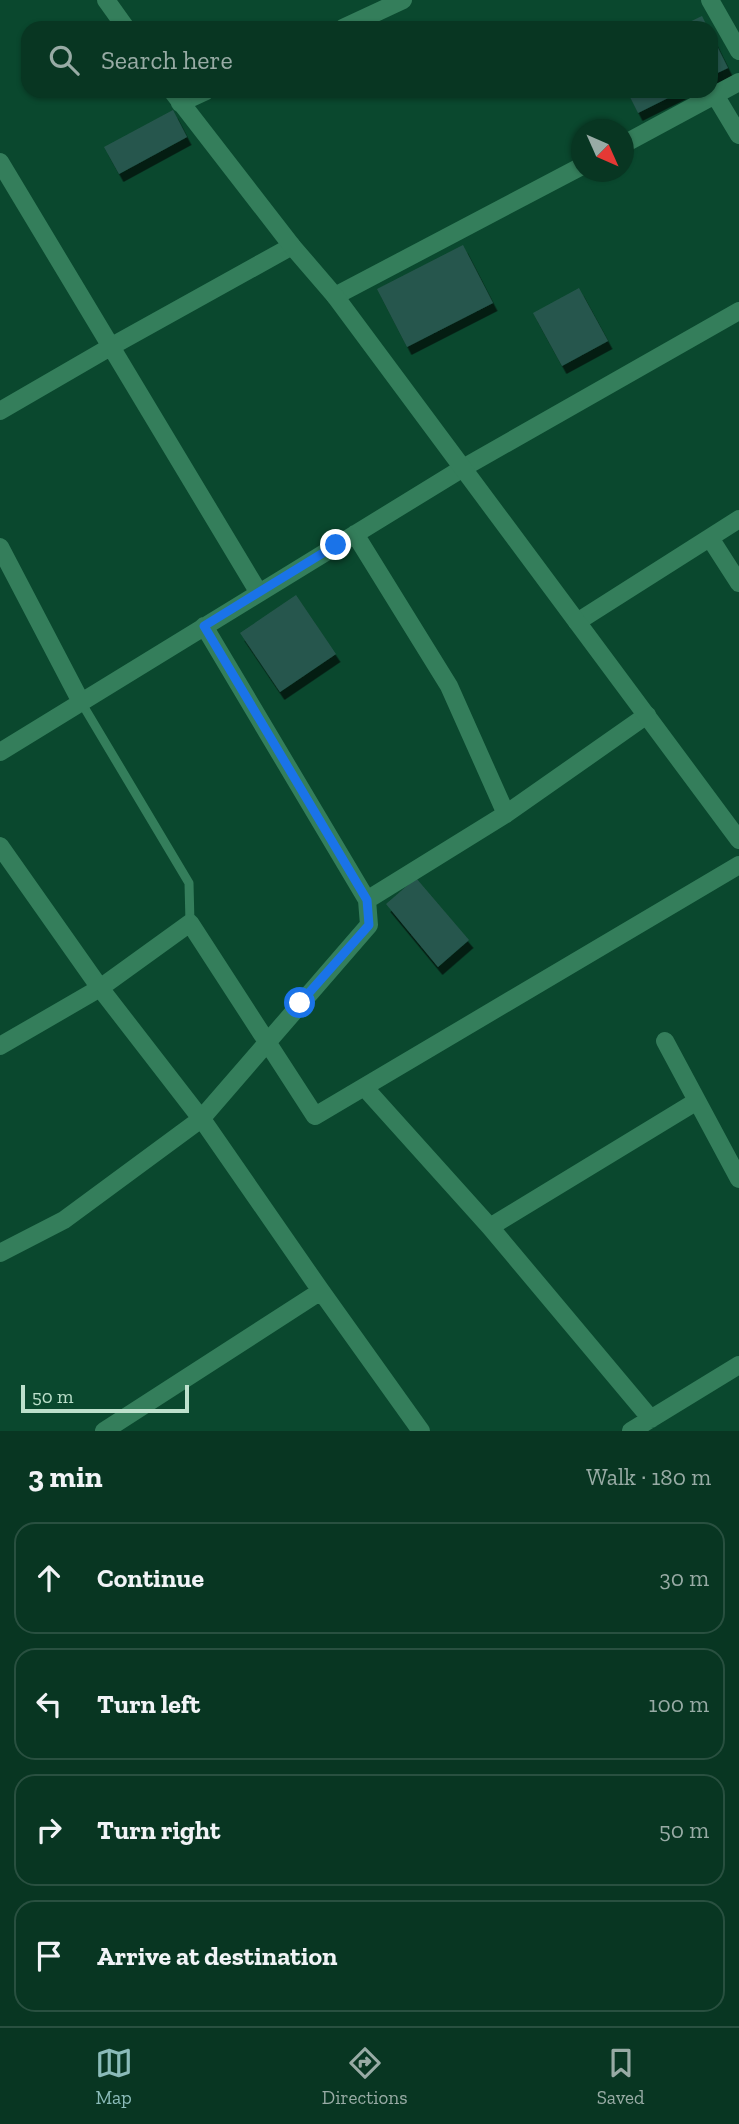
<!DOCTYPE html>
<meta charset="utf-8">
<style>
:root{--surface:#083622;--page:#113e2a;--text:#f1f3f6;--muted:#98aba5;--line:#295040;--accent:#8bbbb9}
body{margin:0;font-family:"Zilla Slab",serif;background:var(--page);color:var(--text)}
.compass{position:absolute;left:571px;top:119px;width:63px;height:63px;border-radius:50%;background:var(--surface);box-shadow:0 2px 5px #0004;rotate:135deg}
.scale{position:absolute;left:21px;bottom:18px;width:168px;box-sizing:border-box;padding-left:7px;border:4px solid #bde0cc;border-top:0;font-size:19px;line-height:24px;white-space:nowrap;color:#bde0cc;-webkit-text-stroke:5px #0a482e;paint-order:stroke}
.stop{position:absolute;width:21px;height:21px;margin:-16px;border:5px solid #1a73e8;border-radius:50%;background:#fff}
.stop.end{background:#1a73e8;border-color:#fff;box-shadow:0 2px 7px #0008}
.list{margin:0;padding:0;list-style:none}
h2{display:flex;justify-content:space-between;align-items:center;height:91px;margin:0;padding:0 28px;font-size:30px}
h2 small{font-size:23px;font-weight:400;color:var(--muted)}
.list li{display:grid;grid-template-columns:46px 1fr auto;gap:21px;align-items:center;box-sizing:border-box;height:112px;margin:0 14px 14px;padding:0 14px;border:2px solid var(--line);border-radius:21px}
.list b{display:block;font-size:26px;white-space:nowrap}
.list em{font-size:23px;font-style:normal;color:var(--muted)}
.icon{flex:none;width:38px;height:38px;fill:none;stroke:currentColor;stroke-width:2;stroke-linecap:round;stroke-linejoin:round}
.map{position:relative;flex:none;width:739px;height:1431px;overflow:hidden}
.search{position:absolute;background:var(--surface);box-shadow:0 2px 5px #0004;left:21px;right:21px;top:21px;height:77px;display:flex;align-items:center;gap:18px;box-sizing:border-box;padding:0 24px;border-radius:21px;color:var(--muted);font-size:26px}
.sheet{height:595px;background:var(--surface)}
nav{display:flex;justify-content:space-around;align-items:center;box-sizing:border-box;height:98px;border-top:2px solid var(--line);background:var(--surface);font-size:19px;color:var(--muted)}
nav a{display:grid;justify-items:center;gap:4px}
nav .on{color:var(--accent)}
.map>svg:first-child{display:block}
</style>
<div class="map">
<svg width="739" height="1431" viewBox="0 0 739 1431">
<defs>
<filter id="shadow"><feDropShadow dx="4.5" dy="8" stdDeviation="0" flood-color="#0009"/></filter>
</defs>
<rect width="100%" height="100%" fill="#0a482e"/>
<path fill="#28564d" filter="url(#shadow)" d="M702 16 708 28H677Z
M711 34 728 68 711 76Z
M627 91H682L638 113Z
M173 110 187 137 119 174 104 147Z
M463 245 493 303 407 347 377 289Z
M579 288 608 341 562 366 533 313Z
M296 595 336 654 280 692 240 633Z
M416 878 469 940 438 967 386 904Z"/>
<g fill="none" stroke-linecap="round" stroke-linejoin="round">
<path stroke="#347e5b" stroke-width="9" d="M81 702 189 883 190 923"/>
<path stroke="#347e5b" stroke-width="18" d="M710 0 739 51
M343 28 403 0
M715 95 739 135
M180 103 206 91
M624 144 739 82
M0 162 259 593
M335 296 582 166
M0 411 112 346 292 246
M355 534 449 686 506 814
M710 538 739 583
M0 547 81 702
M577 622 739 519
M204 626 367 900 506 814 647 715
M0 752 463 468 739 311
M0 846 100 988 206 1125 321 1291 421 1431
M665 1041 739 1179
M0 1046 100 988 190 923 315 1116 739 865
M365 1088 490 1227 651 1419
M490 1227 697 1101
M0 1253 64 1220 201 1119 369 925 367 900
M104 1431 321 1291
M631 1431 739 1365"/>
<path stroke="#347e5b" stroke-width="18" d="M106 0 126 28
M172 91 292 246 335 296 739 840"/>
</g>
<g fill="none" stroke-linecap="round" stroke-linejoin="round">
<path stroke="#1a73e8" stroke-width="9" d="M300 1003 369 925 367 900 204 626 336 545"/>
</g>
</svg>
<svg class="compass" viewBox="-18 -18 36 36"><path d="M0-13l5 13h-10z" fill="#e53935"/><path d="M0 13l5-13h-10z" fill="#98aba5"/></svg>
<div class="scale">50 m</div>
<div class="stop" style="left:300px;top:1003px"></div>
<div class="stop end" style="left:336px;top:545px"></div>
<div class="search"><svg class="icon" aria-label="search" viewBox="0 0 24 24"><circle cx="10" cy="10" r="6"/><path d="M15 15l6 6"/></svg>Search here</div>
</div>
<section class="sheet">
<h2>3 min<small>Walk · 180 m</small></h2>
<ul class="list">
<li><svg class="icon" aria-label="ahead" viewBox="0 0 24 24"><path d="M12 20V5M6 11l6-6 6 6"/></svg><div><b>Continue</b></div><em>30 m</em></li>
<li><svg class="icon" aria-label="left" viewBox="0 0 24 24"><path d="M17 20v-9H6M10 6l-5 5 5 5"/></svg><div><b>Turn left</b></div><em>100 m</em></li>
<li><svg class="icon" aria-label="right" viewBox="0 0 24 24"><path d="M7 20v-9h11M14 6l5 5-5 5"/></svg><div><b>Turn right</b></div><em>50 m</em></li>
<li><svg class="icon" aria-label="arrive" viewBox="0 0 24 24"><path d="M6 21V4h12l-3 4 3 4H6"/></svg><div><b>Arrive at destination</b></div></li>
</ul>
</section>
<nav>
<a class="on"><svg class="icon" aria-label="map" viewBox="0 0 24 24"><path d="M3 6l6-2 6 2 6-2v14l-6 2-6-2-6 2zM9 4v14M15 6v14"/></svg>Map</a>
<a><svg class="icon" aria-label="directions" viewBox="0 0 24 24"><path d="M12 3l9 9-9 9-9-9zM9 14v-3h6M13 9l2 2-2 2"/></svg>Directions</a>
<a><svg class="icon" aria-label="saved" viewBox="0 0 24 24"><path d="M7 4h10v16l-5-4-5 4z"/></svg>Saved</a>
</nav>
